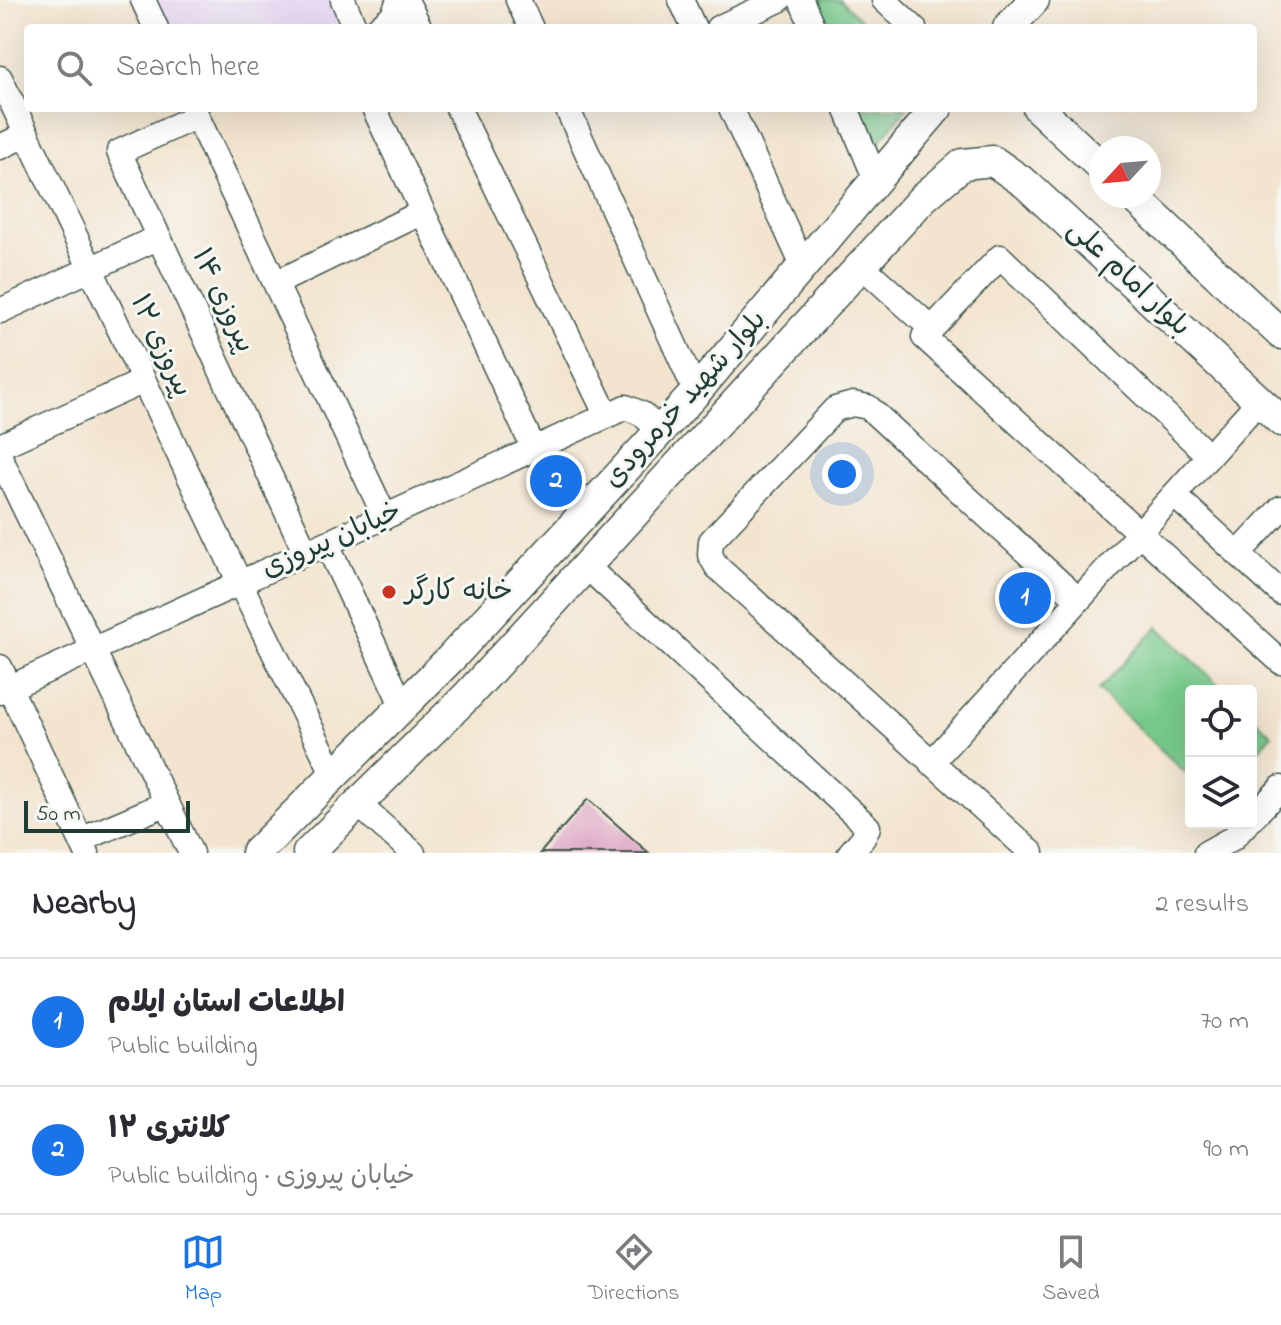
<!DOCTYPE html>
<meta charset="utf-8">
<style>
:root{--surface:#fff;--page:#f2f2f3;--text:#2b2b33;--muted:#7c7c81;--line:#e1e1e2;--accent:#1a73e8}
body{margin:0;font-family:"Indie Flower","Playpen Sans Arabic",sans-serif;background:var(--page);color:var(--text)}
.controls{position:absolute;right:24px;bottom:24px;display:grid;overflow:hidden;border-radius:8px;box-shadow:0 8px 32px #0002}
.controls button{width:72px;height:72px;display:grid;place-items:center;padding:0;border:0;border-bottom:2px solid var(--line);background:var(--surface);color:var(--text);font:40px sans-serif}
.compass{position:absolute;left:1089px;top:136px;width:72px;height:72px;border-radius:50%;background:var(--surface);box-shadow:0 8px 32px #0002;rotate:244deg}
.scale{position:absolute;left:24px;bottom:20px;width:166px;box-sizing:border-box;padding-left:8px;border:4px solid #1f3d34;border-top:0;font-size:22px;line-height:28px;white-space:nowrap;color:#1f3d34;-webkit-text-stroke:6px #f6f6f2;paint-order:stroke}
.you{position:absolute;left:842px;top:474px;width:28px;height:28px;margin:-20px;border:6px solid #fff;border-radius:50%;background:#1a73e8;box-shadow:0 0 0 12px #1a73e833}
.badge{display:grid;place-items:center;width:52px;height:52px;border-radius:50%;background:var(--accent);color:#fff;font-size:26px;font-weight:700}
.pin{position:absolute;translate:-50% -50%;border:4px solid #fff;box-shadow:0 2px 8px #0006}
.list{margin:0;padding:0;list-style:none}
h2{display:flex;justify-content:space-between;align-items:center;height:104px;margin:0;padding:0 32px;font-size:34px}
h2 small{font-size:26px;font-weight:400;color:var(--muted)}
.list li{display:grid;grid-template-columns:52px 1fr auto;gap:24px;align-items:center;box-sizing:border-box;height:128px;padding:0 32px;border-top:2px solid var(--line)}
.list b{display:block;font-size:30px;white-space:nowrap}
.list p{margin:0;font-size:26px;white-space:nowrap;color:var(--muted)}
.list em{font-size:26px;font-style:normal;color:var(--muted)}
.icon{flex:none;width:44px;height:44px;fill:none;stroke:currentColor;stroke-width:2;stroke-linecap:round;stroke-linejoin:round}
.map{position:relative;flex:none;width:1281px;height:853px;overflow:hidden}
.search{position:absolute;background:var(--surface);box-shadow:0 8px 32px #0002;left:24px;right:24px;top:24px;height:88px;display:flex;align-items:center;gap:20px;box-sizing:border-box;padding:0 28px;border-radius:8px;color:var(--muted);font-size:30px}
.sheet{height:360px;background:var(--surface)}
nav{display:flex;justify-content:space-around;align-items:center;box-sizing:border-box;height:112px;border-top:2px solid var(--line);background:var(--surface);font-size:22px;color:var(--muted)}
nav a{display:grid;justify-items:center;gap:4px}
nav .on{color:var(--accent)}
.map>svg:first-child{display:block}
</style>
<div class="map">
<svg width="1281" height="853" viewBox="0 0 1281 853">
<rect width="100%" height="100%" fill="#f6f6f2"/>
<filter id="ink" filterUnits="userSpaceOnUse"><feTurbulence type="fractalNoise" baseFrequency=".0125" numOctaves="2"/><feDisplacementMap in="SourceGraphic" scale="16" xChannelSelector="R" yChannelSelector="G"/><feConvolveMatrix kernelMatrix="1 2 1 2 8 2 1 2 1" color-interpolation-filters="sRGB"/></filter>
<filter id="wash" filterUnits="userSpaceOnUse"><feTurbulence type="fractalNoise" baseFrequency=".006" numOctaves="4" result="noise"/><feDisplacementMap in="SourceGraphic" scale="32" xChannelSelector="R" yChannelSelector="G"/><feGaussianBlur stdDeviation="1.8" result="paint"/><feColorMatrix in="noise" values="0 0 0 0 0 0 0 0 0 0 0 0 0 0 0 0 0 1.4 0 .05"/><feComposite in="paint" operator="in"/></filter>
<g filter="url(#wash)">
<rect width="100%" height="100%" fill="#f3e4cf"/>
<path fill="#e4d3f2" d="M157 0H329L342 28H170Z"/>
<path fill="#77c98b" stroke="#4b8360" stroke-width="2" d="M810 0H840L870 28H822Z
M858 108H907L875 147Z
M1158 627 1225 691H1191V778L1098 690Z
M1251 715 1272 735 1251 758Z"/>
<g id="blocks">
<path fill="#db98bd" d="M588 799 649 853H540Z"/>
</g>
</g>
<g filter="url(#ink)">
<use href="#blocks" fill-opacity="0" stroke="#3f564b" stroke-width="2"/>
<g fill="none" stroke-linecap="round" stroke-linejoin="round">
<defs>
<path id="minor" d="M143 0 156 28
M343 0 355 28
M406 0 420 28
M518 0 531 28
M681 0 694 28
M801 0 813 28
M884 0 914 28
M378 28 393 15 399 0
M718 28 779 0
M0 78 240 583 334 775
M193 108 385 517
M374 108 534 449
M458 108 607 416
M567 108 696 392
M731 108 803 266
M846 108 876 180
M197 116 119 152 306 553
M0 147 27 134
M861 265 932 329
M276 283 423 212
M0 311 159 237
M0 446 144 381
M1209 456 1000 257 924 337 1281 662
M0 457 191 853
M1174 495 1281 593
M327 544 403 707
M1238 554 1281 508
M586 566 868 827 863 838 850 853
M0 667 87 853
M0 692 626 407 642 414 660 431
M931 763 1259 401
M358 804 413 853
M1251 819 1281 788
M81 840 167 803
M1032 853 717 567 710 555 711 541 835 409 853 404 868 407 1079 600
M1206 853 1233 838 1247 823"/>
<path id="major" d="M1008 28 1034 0
M1038 108 1101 167
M1133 196 1281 334
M256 853 451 658 696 392 937 108
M308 853 468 695 923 198 963 164 993 161 1026 184 1281 421"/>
</defs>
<use href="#minor" stroke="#3f564b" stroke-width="27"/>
<use href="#major" stroke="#3f564b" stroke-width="33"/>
<use href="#minor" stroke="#fff" stroke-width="24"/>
<use href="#major" stroke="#fff" stroke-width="30"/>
</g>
</g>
<circle fill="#c8321e" stroke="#f6f6f2" stroke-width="3" cx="389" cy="592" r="8"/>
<g text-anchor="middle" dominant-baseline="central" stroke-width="6" stroke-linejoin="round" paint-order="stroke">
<g font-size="28" fill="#1f3d34" stroke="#f6f6f2">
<text transform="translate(1128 279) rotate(43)">بلوار امام على</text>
<text transform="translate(222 301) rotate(65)">پیروزی ۱۴</text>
<text transform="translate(160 346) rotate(65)">پیروزی ۱۲</text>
<text transform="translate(686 400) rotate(-48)">بلوار شهید خرمرودی</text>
<text transform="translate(332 541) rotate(-24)">خیابان پیروزی</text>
</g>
<g font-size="28" fill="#1f3d34" stroke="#f6f6f2" text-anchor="start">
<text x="405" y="592">خانه کارگر</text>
</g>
</g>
</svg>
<div class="controls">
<button><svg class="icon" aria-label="locate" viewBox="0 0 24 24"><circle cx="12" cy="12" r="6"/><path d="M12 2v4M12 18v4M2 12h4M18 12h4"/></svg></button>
<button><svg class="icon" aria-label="layers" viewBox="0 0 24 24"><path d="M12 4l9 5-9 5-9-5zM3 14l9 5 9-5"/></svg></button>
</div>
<svg class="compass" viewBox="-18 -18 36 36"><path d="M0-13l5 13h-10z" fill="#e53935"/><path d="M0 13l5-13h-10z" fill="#7c7c81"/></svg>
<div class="scale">50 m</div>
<div class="you"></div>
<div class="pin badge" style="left:1025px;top:598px">1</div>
<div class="pin badge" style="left:556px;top:481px">2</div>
<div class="search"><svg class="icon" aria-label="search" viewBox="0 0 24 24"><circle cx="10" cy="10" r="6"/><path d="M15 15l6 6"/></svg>Search here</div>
</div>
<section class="sheet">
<h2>Nearby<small>2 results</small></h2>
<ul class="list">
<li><span class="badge">1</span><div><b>اطلاعات استان ایلام</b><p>Public building</p></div><em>70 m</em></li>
<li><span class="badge">2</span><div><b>کلانتری ۱۲</b><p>Public building · خیابان پیروزی</p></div><em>90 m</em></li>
</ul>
</section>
<nav>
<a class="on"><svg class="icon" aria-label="map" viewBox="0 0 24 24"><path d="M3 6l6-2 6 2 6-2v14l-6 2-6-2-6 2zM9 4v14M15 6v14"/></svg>Map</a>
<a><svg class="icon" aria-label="directions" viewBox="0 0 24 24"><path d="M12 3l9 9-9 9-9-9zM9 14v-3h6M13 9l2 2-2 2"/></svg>Directions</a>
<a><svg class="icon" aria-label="saved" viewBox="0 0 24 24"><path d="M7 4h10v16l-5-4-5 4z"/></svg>Saved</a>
</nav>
